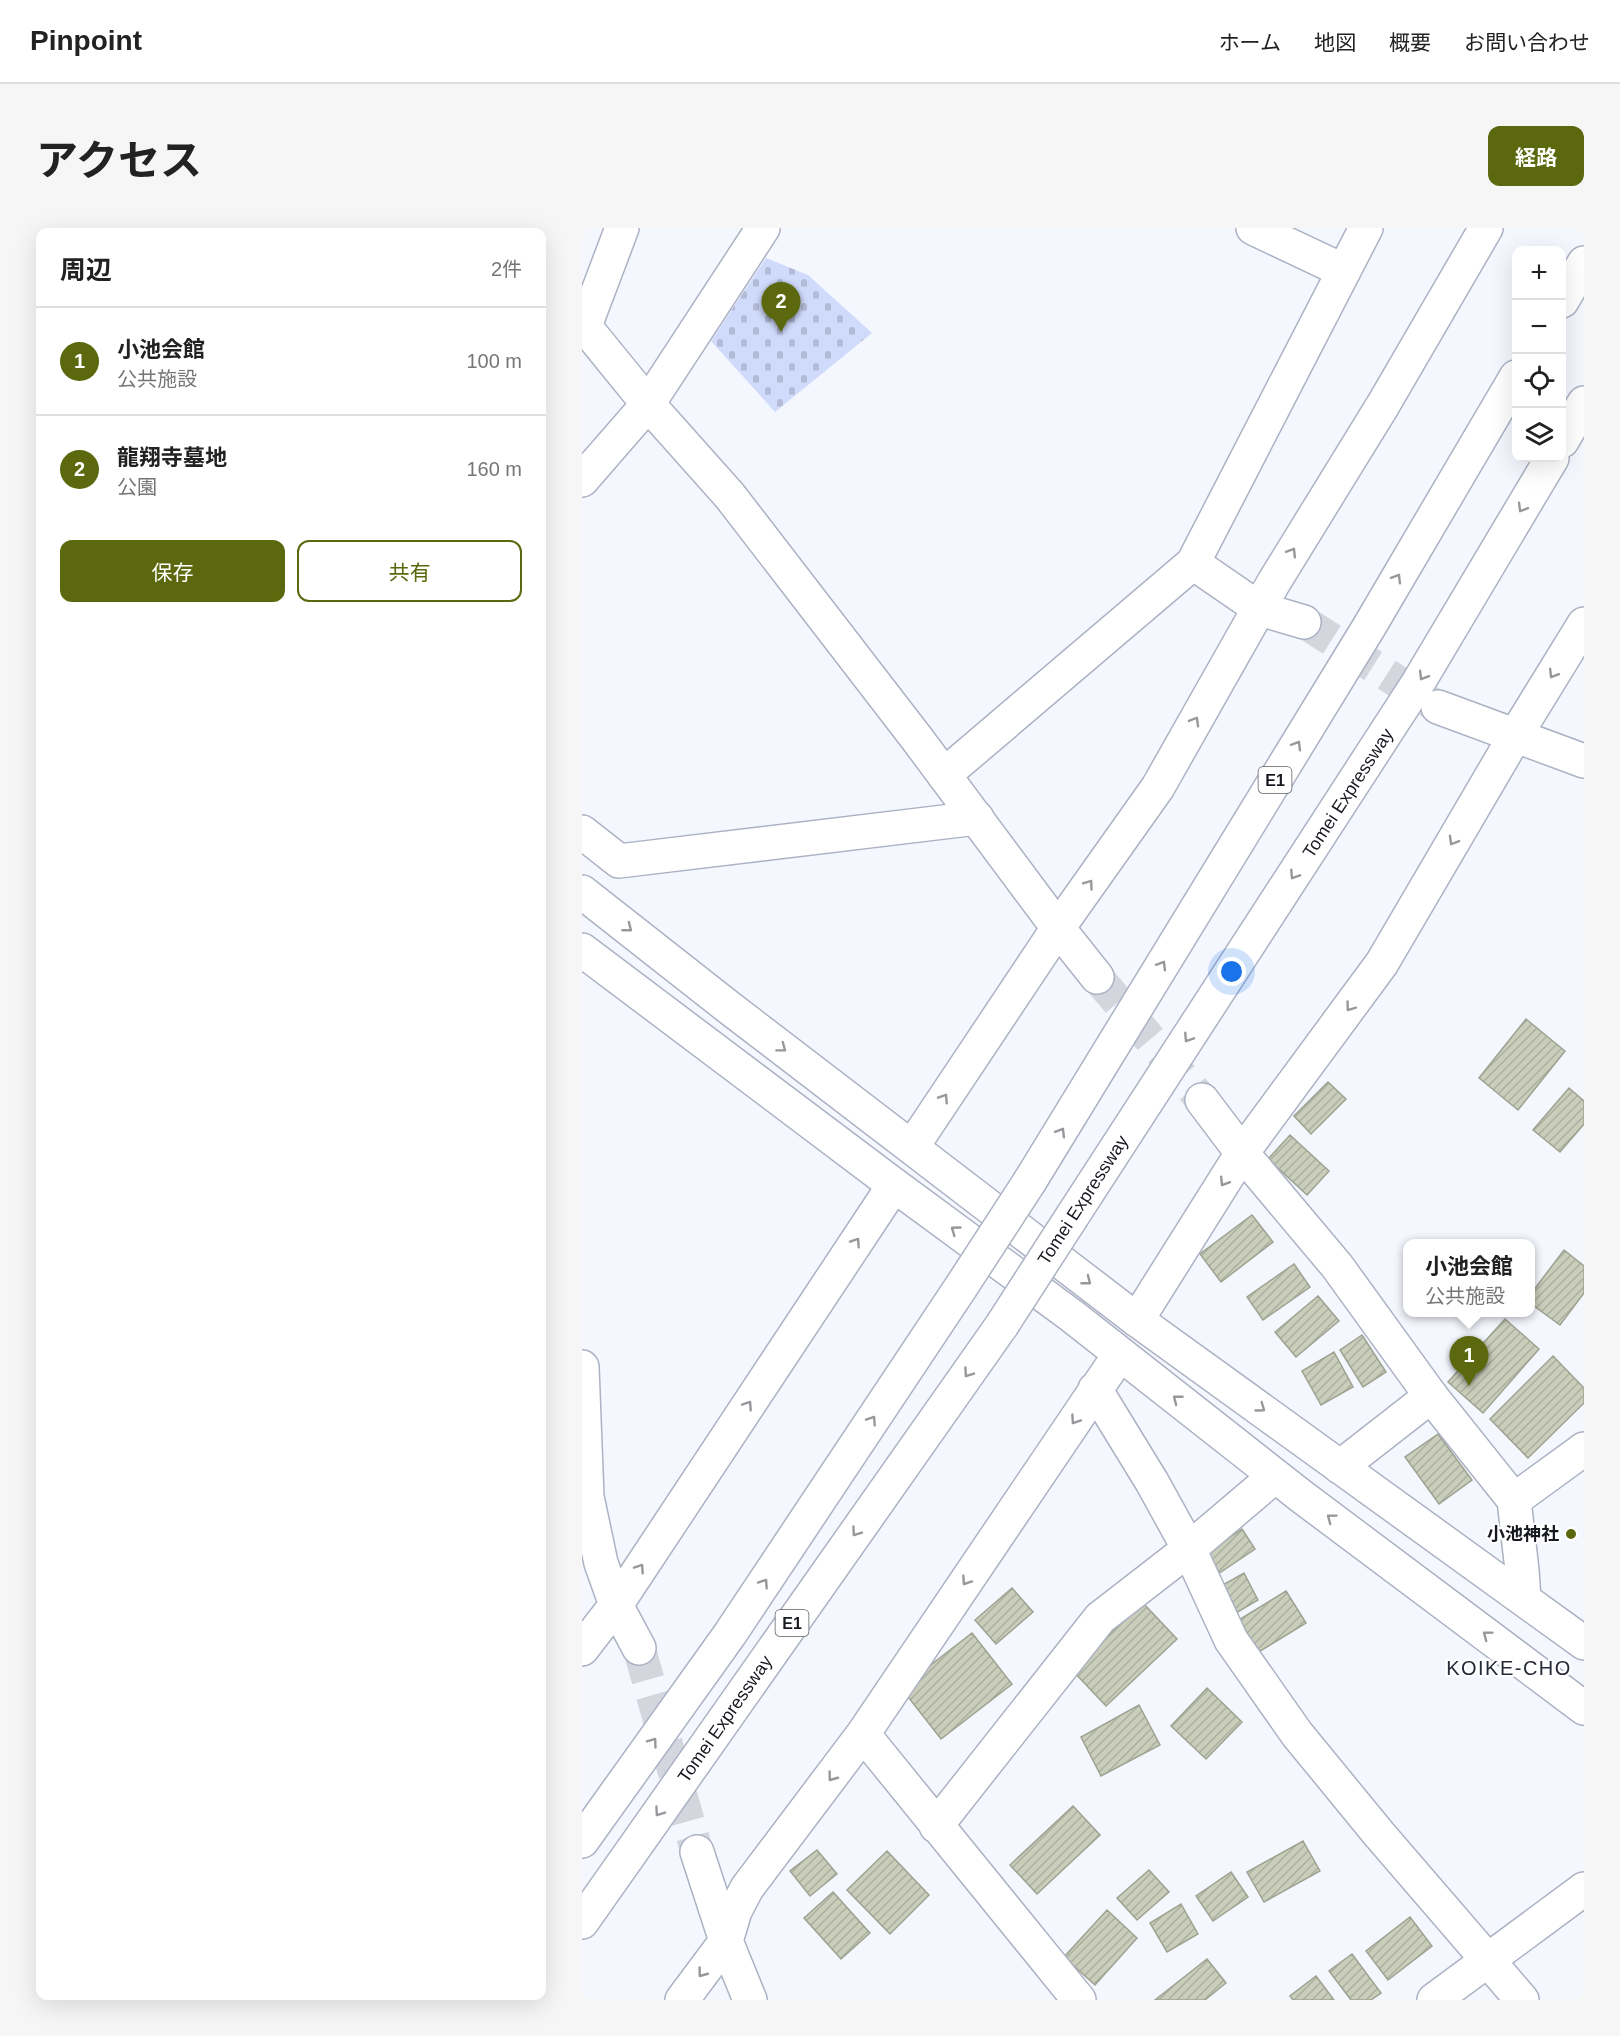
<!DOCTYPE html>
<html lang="ja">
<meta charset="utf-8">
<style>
:root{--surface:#fff;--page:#f6f6f6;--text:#222;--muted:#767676;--line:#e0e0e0;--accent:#5c680d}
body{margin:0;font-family:Helvetica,"Noto Sans JP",sans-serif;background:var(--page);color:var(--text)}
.controls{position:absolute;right:18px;top:18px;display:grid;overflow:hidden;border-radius:12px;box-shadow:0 6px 24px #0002}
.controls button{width:54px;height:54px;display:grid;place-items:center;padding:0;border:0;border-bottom:2px solid var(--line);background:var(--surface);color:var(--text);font:30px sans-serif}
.you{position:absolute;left:650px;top:744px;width:21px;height:21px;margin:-15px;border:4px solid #fff;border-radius:50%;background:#1a73e8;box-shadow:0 0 0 9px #1a73e833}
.badge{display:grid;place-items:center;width:39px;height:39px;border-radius:50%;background:var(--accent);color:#fff;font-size:20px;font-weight:700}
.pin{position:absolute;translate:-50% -50px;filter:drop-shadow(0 2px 3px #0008)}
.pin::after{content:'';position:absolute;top:32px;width:21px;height:18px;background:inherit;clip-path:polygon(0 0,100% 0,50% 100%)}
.popup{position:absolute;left:821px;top:1011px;width:132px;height:78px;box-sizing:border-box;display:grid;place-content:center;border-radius:12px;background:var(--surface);filter:drop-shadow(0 2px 4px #0005);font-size:20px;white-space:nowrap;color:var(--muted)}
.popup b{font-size:22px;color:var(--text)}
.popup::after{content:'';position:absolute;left:50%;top:100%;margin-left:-12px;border:12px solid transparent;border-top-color:var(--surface)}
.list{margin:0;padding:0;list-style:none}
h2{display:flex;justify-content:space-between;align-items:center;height:78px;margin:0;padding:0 24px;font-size:26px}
h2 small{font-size:20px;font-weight:400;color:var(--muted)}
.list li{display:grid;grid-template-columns:39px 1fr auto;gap:18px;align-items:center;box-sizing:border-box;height:108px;padding:0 24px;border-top:2px solid var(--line)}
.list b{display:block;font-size:22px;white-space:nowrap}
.list p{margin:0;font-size:20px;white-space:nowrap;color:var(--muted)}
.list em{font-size:20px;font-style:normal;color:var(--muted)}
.actions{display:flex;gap:12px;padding:18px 24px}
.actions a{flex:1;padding:14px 0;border:2px solid var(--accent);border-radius:12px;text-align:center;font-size:21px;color:var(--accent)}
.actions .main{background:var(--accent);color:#fff}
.icon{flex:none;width:33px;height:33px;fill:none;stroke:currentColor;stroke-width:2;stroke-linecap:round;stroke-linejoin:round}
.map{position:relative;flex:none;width:1002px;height:1772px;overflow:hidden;border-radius:12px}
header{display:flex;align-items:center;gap:36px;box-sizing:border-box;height:84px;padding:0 30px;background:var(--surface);border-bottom:2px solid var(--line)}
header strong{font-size:28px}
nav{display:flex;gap:33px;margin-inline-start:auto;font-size:21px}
.intro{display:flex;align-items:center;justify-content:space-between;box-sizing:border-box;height:144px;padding:0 36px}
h1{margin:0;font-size:42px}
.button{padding:15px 27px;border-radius:12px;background:var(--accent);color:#fff;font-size:21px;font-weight:700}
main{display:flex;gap:36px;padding:0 36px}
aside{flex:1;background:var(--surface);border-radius:12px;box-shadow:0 6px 24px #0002}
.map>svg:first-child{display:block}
</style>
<header>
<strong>Pinpoint</strong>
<nav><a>ホーム</a><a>地図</a><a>概要</a><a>お問い合わせ</a></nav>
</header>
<div class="intro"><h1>アクセス</h1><a class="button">経路</a></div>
<main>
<aside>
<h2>周辺<small>2件</small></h2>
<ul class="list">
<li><span class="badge">1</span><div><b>小池会館</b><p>公共施設</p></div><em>100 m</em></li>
<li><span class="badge">2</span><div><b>龍翔寺墓地</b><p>公園</p></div><em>160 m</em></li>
</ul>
<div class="actions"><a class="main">保存</a><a>共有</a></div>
</aside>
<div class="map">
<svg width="1002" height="1772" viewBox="0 0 1002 1772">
<defs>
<pattern id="cemetery-stones" width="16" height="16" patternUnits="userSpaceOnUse" patternTransform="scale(1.5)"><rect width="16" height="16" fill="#d0dbfb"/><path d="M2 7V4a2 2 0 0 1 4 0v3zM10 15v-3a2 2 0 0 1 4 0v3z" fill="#b2bbd7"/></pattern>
<pattern id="building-hatch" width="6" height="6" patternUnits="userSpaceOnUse" patternTransform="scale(1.5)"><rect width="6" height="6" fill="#c9cdba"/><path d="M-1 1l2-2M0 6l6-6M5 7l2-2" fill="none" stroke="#acafa0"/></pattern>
</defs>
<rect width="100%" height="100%" fill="#f5f7ff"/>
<path fill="url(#cemetery-stones)" d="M184 30 226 47 290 105 193 184 129 113Z"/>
<path fill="url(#building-hatch)" stroke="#9ea290" stroke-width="1.5" d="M944 791 983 823 936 882 897 850Z
M746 854 764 871 729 906 712 888Z
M987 860 1002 873V896L978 924 951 902Z
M708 907 747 943 725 967 686 931Z
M670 987 691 1014 639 1054 618 1026Z
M982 1022 1002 1038V1065L978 1097 948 1075V1067Z
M712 1036 728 1059 681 1092 665 1069Z
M736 1068 757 1093 714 1129 693 1104Z
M923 1091 957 1121 901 1185 866 1154Z
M780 1107 804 1144 781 1159 758 1122Z
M752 1124 771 1159 739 1177 720 1143Z
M971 1128 1002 1160V1175L946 1230 908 1191Z
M856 1206 890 1252 857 1276 823 1229Z
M660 1301 673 1321 636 1346 622 1326Z
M662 1345 676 1372 654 1385 639 1358Z
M430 1360 451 1384 414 1416 393 1392Z
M704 1363 724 1395 675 1425 655 1393Z
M561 1375 595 1411 524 1478 490 1442Z
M390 1405 430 1456 359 1511 319 1460Z
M625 1460 660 1494 624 1531 589 1498Z
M557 1477 578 1517 519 1548 499 1509Z
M491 1578 518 1607 455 1666 428 1637Z
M721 1613 738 1643 682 1674 665 1644Z
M235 1622 255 1646 228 1668 208 1643Z
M305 1623 347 1667 308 1706 265 1662Z
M567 1642 587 1664 555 1692 535 1670Z
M649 1644 666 1669 631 1693 614 1668Z
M251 1664 288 1705 259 1731 222 1690Z
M599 1676 616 1706 585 1724 568 1695Z
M525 1682 555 1710 513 1757 482 1729Z
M828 1689 850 1718 806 1752 784 1723Z
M770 1726 799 1765 789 1772H769L747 1743Z
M625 1731 644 1755 623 1772H573Z
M734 1748 752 1772H711L708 1768Z"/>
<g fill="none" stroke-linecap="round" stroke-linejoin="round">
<path stroke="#d4d6de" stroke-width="33" stroke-dasharray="33 16" stroke-linecap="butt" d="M722 394 854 478
M57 1420 115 1624"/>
<path stroke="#d4d6de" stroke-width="33" stroke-dasharray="33 16" stroke-linecap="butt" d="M515 749 620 872"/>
<defs>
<path id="street" d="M671 0 762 43
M3 98 40 0
M611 335 678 381 722 394
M856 479 1002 533
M362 547 611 335 784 0
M0 604 37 633 395 590
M330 919 476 700 576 559 692 354 801 177 904 0
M555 1092 660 925 800 735 933 508 1002 396
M0 1139 5 1269 19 1335 34 1377 57 1420
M513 1161 570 1254 607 1321 649 1412 715 1506 797 1606 940 1772
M758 1239 849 1168
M932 1272 1002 1221
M0 1421 34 1377 312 957
M281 1506 497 1772
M354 1598 518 1390 607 1321 693 1248
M115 1624 144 1713 168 1772
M100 1772 144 1713 153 1683 165 1660 281 1506 538 1126
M852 1772 1002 1661"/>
<path id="secondary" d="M0 95 66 176 148 268 336 512 476 700 515 749
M0 252 66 176 181 0
M0 664 145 778 555 1092 1002 1415
M0 722 312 957 490 1088 719 1268 1002 1480
M620 872 660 925 755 1038 849 1168 932 1272 940 1342 942 1371"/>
<path id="highway" d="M980 73 1002 35
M980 213 1002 175
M448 953 787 399 934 149
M491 987 836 455 970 230
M0 1613 148 1406 379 1059
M0 1694 420 1097"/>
</defs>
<use href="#street" stroke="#acb2c3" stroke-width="36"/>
<use href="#secondary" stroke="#acb2c3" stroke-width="36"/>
<use href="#highway" stroke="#acb2c3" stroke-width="36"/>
<use href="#street" stroke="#fff" stroke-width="33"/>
<use href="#secondary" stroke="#fff" stroke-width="33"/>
<use href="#highway" stroke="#fff" stroke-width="33"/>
<defs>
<path id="highway-bridge" d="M379 1059 448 953
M420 1097 491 987"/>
</defs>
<use href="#highway-bridge" stroke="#acb2c3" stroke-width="36" stroke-linecap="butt"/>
<use href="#highway-bridge" stroke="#fff" stroke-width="33"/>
</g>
<defs><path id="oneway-chevron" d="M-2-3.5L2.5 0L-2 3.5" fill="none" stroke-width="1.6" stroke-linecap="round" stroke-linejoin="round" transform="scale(1.5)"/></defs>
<g stroke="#97989b">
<use href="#oneway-chevron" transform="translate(940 280) rotate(121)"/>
<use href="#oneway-chevron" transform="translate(710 324) rotate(-58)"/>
<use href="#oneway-chevron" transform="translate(815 350) rotate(-59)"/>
<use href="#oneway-chevron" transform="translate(971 446) rotate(122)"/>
<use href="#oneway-chevron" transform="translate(841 448) rotate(121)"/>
<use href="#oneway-chevron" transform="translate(613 493) rotate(-60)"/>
<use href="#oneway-chevron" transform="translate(715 517) rotate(-59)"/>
<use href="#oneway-chevron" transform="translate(871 613) rotate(120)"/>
<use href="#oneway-chevron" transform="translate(712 647) rotate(123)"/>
<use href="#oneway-chevron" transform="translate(507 656) rotate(-54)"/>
<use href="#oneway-chevron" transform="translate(46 700) rotate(38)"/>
<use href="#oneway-chevron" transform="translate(580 737) rotate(-59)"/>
<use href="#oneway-chevron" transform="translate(768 779) rotate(126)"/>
<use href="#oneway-chevron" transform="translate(606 810) rotate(123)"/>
<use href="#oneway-chevron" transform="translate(200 820) rotate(37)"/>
<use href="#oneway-chevron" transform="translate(362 870) rotate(-57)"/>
<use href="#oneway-chevron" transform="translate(479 904) rotate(-59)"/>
<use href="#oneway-chevron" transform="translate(642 954) rotate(122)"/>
<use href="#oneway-chevron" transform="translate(373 1002) rotate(-144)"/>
<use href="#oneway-chevron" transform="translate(274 1014) rotate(-56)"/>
<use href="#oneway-chevron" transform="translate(505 1053) rotate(38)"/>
<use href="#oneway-chevron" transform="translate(386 1145) rotate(125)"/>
<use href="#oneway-chevron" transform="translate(595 1171) rotate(-142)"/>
<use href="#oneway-chevron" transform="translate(166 1177) rotate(-56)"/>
<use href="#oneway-chevron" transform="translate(679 1180) rotate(36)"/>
<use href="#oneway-chevron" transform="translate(290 1192) rotate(-56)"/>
<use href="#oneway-chevron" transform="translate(493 1192) rotate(124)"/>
<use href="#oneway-chevron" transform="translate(749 1290) rotate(-143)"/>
<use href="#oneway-chevron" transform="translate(274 1304) rotate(125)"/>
<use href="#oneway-chevron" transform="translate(58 1340) rotate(-56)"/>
<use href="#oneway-chevron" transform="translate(384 1353) rotate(124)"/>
<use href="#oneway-chevron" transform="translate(182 1355) rotate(-56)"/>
<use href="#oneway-chevron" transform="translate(905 1407) rotate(-143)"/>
<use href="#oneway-chevron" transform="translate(71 1514) rotate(-54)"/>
<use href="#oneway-chevron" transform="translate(250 1549) rotate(127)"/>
<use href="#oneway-chevron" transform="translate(77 1584) rotate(125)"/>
<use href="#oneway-chevron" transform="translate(120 1745) rotate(127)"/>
</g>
<circle fill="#5c680d" stroke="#fff" stroke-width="2" cx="989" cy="1306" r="6"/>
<g text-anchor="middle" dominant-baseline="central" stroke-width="4.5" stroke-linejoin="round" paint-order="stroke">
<g fill="#fff" stroke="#5d5e63" stroke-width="1.5">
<rect x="676.5" y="539" width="33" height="26" rx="4.5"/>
<rect x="193.5" y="1382" width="33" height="26" rx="4.5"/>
</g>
<g font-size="16" font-weight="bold" fill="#171920">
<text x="693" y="552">E1</text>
<text x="210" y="1395">E1</text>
</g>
<g font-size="18" fill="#171920" stroke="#fff">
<text transform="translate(766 565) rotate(-57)">Tomei Expressway</text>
<text transform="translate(501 972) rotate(-57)">Tomei Expressway</text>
<text transform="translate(143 1491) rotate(-55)">Tomei Expressway</text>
</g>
<g font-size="18" font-weight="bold" fill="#171920" stroke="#fff" text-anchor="end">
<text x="977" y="1306">小池神社</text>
</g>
<g font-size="20" letter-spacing="1.5" fill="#262a38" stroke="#fff">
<text x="927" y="1440">KOIKE-CHO</text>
</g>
</g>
</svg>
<div class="controls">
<button>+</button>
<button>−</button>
<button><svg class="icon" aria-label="locate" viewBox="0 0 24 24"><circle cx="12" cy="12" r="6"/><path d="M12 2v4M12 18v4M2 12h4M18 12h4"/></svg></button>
<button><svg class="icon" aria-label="layers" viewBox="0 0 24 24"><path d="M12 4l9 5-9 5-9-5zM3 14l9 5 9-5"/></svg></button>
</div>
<div class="you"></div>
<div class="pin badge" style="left:887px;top:1158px">1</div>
<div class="popup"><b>小池会館</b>公共施設</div>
<div class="pin badge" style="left:199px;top:104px">2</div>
</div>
</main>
